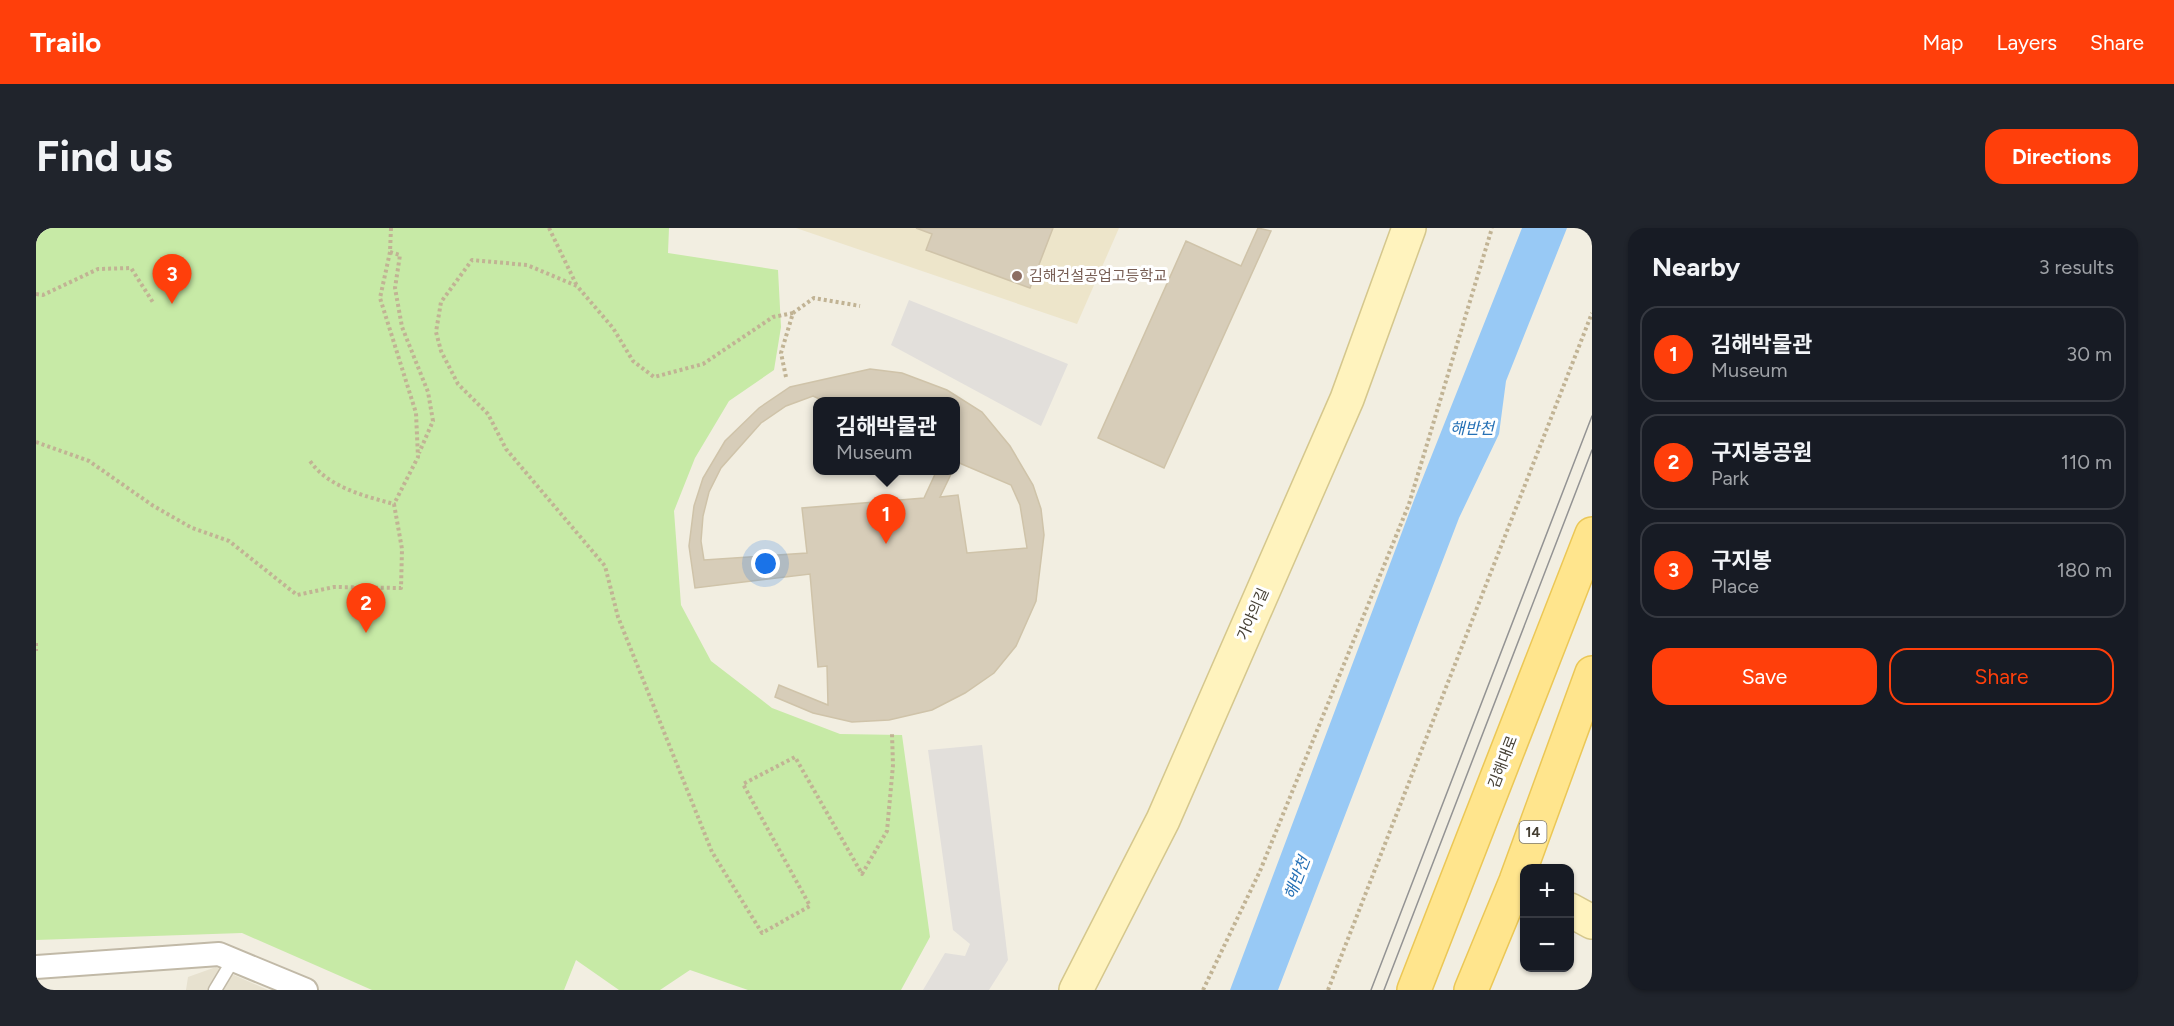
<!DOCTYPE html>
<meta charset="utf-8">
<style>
:root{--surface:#171b24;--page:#20242c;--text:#f1f3f6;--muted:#9ea1a6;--line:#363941;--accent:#ff3f0b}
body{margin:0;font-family:Figtree,"Noto Sans KR",sans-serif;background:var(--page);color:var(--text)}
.controls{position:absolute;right:18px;bottom:18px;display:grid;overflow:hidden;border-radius:12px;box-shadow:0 2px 4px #0004}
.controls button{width:54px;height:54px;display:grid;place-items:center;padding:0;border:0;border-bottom:2px solid var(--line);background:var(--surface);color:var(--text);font:30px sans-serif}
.you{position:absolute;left:730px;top:336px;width:21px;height:21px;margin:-15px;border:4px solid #fff;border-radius:50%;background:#1a73e8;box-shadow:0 0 0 9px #1a73e833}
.badge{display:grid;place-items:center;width:39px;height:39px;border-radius:50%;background:var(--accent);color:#fff;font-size:20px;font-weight:700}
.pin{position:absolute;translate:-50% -50px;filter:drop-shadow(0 2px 3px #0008)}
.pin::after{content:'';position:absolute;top:32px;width:21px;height:18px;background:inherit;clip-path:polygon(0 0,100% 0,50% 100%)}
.popup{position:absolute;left:777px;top:169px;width:147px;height:78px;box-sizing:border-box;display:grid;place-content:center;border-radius:12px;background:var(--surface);filter:drop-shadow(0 2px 4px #0005);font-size:20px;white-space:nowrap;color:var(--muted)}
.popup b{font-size:22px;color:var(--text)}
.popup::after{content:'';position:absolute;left:50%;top:100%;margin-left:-12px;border:12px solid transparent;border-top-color:var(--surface)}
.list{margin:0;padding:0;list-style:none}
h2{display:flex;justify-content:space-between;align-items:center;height:78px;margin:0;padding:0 24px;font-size:26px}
h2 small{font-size:20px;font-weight:400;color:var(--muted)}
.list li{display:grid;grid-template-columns:39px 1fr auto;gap:18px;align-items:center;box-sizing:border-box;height:96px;margin:0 12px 12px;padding:0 12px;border:2px solid var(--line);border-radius:18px}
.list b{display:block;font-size:22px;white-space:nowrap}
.list p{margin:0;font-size:20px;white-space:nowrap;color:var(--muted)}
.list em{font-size:20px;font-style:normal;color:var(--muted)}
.actions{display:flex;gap:12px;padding:18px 24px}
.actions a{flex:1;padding:14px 0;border:2px solid var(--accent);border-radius:18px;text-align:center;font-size:21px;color:var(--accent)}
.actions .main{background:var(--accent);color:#fff}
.map{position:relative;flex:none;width:1556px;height:762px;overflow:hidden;border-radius:18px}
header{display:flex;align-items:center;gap:36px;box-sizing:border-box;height:84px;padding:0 30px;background:var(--accent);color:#fff}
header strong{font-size:28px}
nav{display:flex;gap:33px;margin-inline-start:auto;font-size:21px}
.intro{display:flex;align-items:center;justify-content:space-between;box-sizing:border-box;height:144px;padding:0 36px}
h1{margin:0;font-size:42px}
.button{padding:15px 27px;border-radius:18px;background:var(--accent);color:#fff;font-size:21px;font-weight:700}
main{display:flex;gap:36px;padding:0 36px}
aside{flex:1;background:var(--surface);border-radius:18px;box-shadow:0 2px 4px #0004}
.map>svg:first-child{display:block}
</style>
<header>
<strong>Trailo</strong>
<nav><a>Map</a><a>Layers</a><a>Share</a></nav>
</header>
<div class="intro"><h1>Find us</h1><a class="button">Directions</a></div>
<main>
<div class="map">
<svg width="1556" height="762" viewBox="0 0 1556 762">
<rect width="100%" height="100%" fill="#f2eee1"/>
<path fill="#e7e1cf" d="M180 739 232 762H150L152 749Z"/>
<path fill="#ede5ca" d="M760 0H1083L1041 96Z"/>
<path fill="#c7eaa6" d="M0 0H633L632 25 742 42 745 99 738 142 693 173 659 230 638 283 645 377 675 433 736 480 804 506 866 507 894 709 865 762H712L654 742 624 762H583L540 732 528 762H336L206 705 0 712Z"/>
<path fill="#e2dfdb" d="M873 72 1032 136 1005 198 855 117Z
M946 517 972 732 953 762H887L909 725 929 728 934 716 917 702 892 522Z"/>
<path fill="#98c9f5" d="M1486 0H1531L1470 153 1463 206 1423 290 1242 762H1194L1378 272Z"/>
<path fill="#d7cdb9" stroke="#cfc3a9" stroke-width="1.5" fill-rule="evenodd" d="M880 0H1017L994 60 890 22 896 6Z
M1222 0 1235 3 1128 240 1062 210 1150 13 1205 38Z
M834 141 866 145 911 162 946 184 974 218 997 257 1005 281 1008 307 1000 373 980 418 958 445 929 465 896 482 853 492 816 494 777 485 739 469 743 457 792 477 791 438 782 439 774 346 659 360 653 318 658 278 667 250 689 213 723 180 754 159ZM777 168 790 174H919V237L921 234 975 257 984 277 991 320 931 325 922 267 904 269 917 242H901L888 270 766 280 771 325 668 332 665 313 667 288 673 264 685 240 725 195 750 178Z"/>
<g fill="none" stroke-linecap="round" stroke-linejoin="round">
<defs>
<path id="lane" d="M179 762 197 732"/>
<path id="street" d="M0 739 183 726 270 762"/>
<path id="secondary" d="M1534 682 1556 694
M1040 762 1127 592 1311 171 1373 0"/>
<path id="primary" d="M1378 762 1556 306
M1435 762 1480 653 1556 445"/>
</defs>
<use href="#lane" stroke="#c1b9a7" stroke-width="15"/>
<use href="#street" stroke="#c1b9a7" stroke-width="26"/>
<use href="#secondary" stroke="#d5c78d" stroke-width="36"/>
<use href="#primary" stroke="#ebc756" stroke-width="36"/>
<path stroke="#c1b394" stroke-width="4" stroke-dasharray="3 3" stroke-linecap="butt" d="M355 0 354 24 344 70 380 185 382 229 358 276
M513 0 541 58
M354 24 364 27 359 60 366 99 392 164 397 193 383 225
M0 66 7 67 62 41 95 40 118 76
M757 85 737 89 667 136 618 149 597 133 577 100 541 58 491 37 436 32 405 74 400 104 405 123 422 156 452 186 470 221 569 338 582 389 676 624 726 705 774 678 707 556 759 529 826 646 851 603 857 537 856 506
M750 149 745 125 757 85 778 70 824 78
M0 214 53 233 116 277 156 300 193 313 261 367 298 359 365 360 366 321 358 276C328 268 292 259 274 233
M0 415V423
M1167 762 1224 643 1373 276 1456 0
M1292 762 1556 85"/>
<use href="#lane" stroke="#fff" stroke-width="12"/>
<use href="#street" stroke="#fff" stroke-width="22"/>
<use href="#secondary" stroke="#fff3be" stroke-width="33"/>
<use href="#primary" stroke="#ffe58d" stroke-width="33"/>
<path stroke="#939393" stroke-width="1.5" d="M1335 762 1556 188
M1348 762 1556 222"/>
</g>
<circle fill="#8d6e63" stroke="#fff" stroke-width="2" cx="981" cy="48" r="6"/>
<g text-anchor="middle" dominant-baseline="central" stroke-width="6" stroke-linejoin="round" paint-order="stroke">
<rect fill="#fff" stroke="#7c7870" stroke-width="1.5" x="1483.5" y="593" width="27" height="22" rx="4.5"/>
<g font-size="14" font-weight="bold" fill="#443e32">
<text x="1497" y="604">14</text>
</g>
<g font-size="15" fill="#785e54" stroke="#fff" text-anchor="start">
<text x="993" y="48">김해건설공업고등학교</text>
</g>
<g font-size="15" fill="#443e32" stroke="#fff">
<text transform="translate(1217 386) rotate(-66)">가야의길</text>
<text transform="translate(1467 534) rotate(-69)">김해대로</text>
</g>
<g font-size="16" font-style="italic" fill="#2570b5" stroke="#fff">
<text x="1436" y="200">해반천</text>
<text transform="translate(1261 650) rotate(-69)">해반천</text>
</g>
</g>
</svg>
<div class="controls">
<button>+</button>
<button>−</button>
</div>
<div class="you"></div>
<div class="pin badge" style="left:850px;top:316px">1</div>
<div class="popup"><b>김해박물관</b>Museum</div>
<div class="pin badge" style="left:330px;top:405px">2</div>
<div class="pin badge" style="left:136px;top:76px">3</div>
</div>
<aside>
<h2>Nearby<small>3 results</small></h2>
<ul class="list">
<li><span class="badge">1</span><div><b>김해박물관</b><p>Museum</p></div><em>30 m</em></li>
<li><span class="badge">2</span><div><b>구지봉공원</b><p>Park</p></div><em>110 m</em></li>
<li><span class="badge">3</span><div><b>구지봉</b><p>Place</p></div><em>180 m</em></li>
</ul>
<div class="actions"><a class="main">Save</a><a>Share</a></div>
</aside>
</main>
